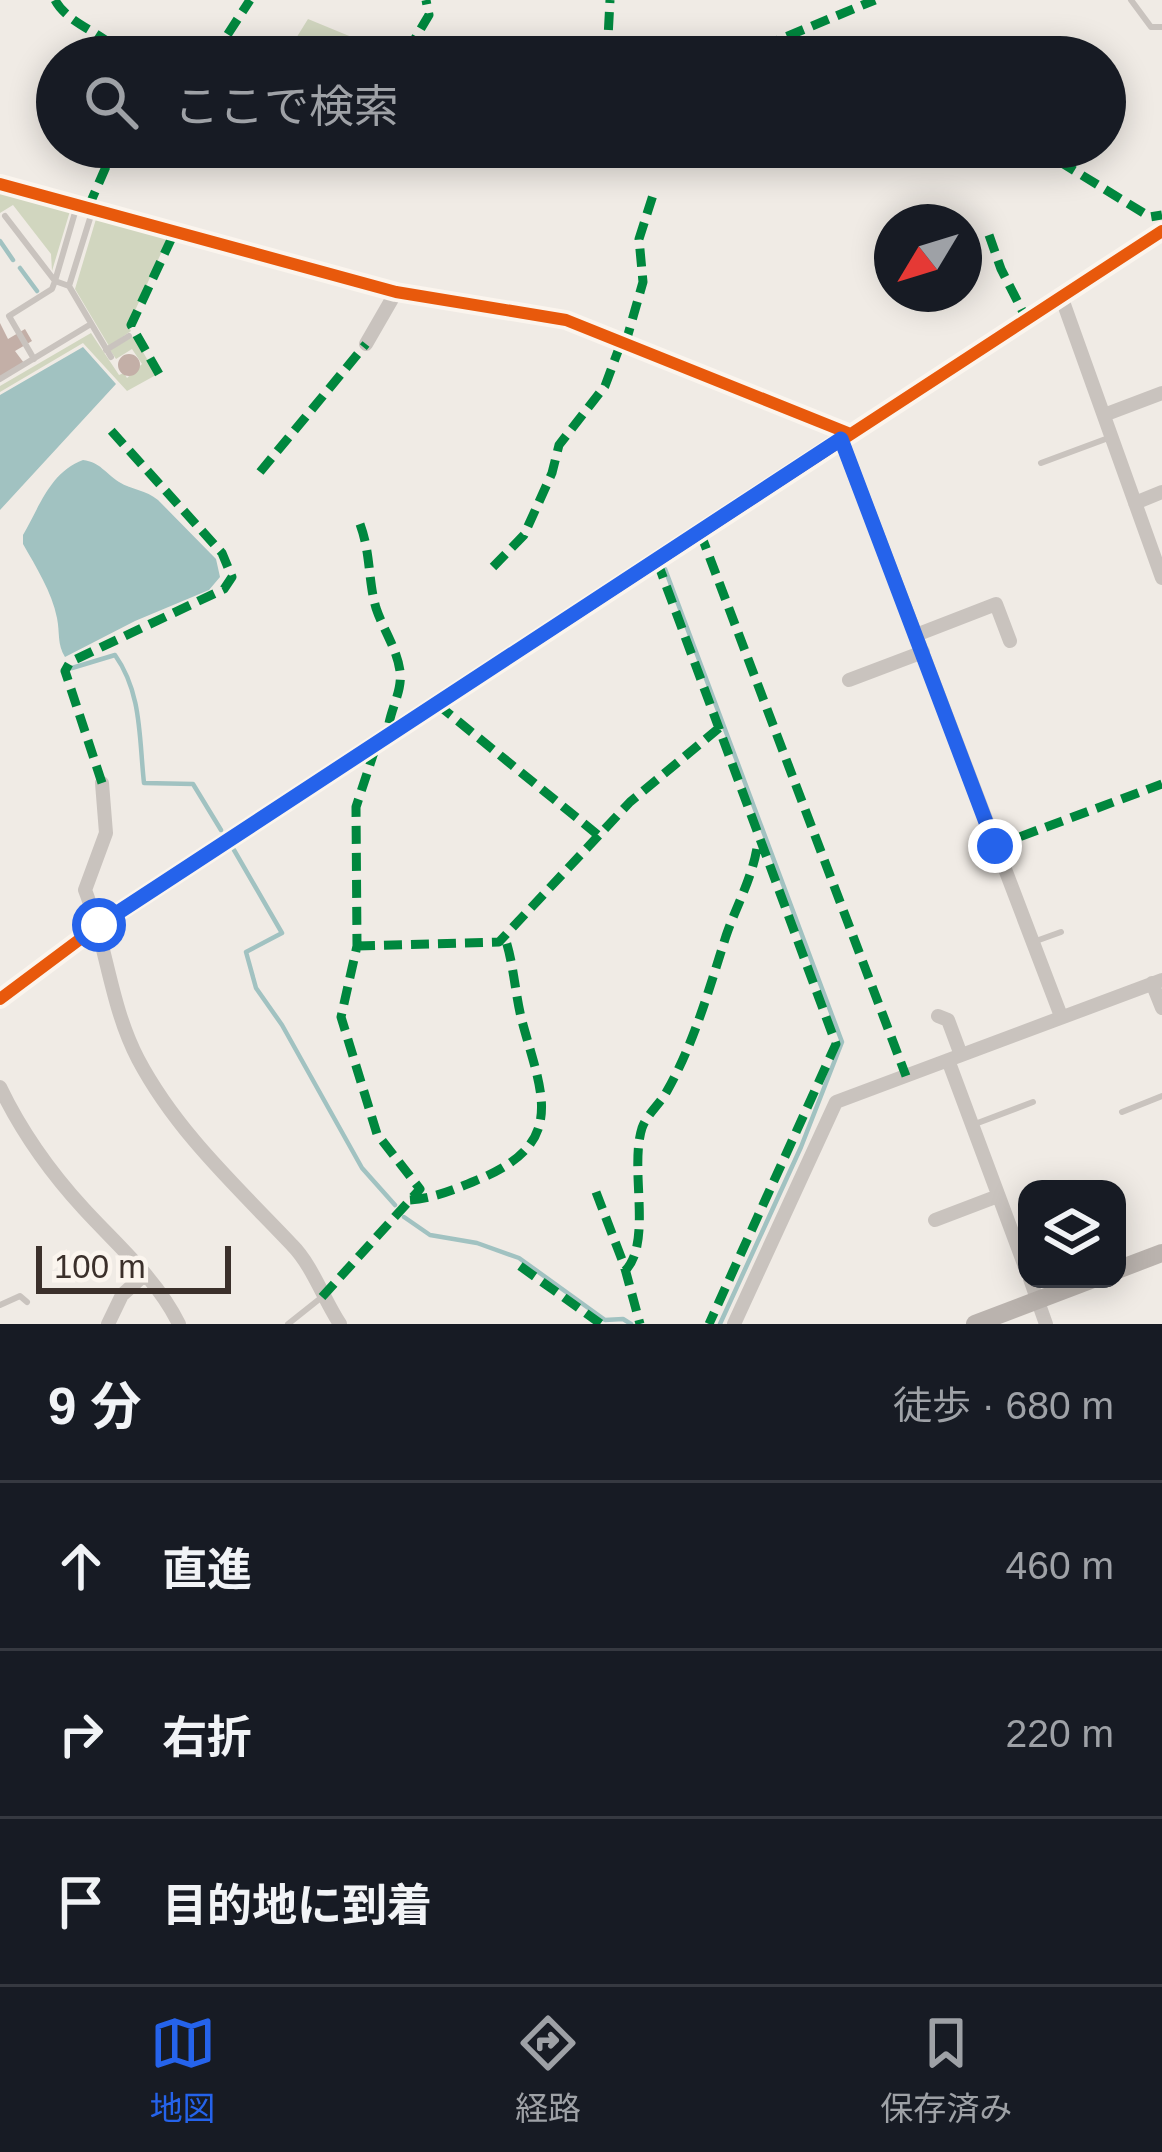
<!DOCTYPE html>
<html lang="ja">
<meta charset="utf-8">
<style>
:root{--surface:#171b24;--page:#242831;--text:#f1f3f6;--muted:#9ea1a6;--line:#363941;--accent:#2563eb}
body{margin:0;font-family:Helvetica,"Noto Sans JP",sans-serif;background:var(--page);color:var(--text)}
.controls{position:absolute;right:36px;bottom:36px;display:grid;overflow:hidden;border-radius:24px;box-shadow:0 6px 30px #0003}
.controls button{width:108px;height:108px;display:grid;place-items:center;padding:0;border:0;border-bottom:3px solid var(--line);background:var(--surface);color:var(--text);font:60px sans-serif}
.compass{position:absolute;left:874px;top:204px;width:108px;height:108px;border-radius:50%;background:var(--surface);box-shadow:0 6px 30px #0003;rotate:232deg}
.scale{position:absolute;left:36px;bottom:30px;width:195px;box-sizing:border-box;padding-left:12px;border:6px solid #3b302b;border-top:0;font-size:33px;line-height:42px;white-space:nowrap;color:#3b302b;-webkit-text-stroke:9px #fbf5ee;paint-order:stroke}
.stop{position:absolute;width:36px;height:36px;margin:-27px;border:9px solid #2563eb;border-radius:50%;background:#fff}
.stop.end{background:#2563eb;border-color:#fff;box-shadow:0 3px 12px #0008}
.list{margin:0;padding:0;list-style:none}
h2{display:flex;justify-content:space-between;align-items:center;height:156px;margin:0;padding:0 48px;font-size:51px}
h2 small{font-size:39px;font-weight:400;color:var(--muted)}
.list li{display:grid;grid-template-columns:78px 1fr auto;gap:36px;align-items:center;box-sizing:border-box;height:168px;padding:0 48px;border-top:3px solid var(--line)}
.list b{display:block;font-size:45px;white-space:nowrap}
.list em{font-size:39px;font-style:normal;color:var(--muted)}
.icon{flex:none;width:66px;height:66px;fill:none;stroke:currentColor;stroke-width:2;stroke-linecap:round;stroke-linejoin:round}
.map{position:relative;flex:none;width:1162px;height:1324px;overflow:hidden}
.search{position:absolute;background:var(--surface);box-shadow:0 6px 30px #0003;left:36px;right:36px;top:36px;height:132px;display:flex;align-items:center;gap:30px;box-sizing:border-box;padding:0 42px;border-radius:66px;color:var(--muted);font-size:45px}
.sheet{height:660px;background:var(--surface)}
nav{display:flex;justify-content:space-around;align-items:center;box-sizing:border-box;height:168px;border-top:3px solid var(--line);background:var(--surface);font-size:33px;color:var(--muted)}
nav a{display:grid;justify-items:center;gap:6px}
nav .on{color:var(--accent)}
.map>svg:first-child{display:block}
</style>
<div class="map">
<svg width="1162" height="1324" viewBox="0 0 1162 1324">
<rect width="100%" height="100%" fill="#f0ebe5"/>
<path fill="#d1d6bf" d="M308 19 371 45 385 57H298L290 48Z
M0 191 70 211 52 271 51 254 13 205 0 213Z
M96 219 168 238 128 326 131 331 109 346 75 289Z
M91 333 119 375 124 373 127 378 142 364 132 349 116 359 110 350 134 336 156 375 127 391 83 343 0 392V386Z"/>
<path fill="#a1c2c1" d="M83 347 116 384 0 510V395Z
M83 460C100 462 105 473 119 482 132 490 146 490 158 500L216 559 220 577 209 590 135 621 65 657C57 644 60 633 57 618 52 592 36 567 23 544V535C39 508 50 472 83 460Z"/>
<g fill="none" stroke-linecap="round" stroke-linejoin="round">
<path stroke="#a1c2c1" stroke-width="4.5" d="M0 241 13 260
M20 268 37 291
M665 569 842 1042 801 1147 720 1324
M72 668 115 655C142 693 139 738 144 783L193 784 221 830
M234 850 282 933 246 952 256 988 282 1025 362 1168 395 1205
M404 1217 430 1235 477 1243 519 1258 605 1320 623 1319 631 1324"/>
</g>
<path fill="#c3afa7" d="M0 323 8 339 25 329 32 341 15 351 24 363 0 377Z
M118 365a11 11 0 1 1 22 0a11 11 0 1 1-22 0Z"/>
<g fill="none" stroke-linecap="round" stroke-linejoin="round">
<path stroke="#c9c3be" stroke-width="6" d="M1131 0 1151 27H1162
M76 209 55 281 69 286 92 212
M5 216 55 281 52 289 9 316 34 359
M69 286 111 357
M106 350 129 336
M0 379 91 324
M1041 463 1111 437
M1036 941 1061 932
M1122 1112 1162 1096
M975 1124 1033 1102
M0 1305 20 1296 27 1302
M288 1324 322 1297"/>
<path stroke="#c9c3be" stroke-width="14" d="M0 184 396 292 566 320 848 433
M1061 296 1162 578
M366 344 396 292
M1104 415 1162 393
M841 439 1061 1016
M1135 503 1162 492
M916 635 996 604 1010 641
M849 680 923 652
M102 783 106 833 85 890C107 946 110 1005 138 1059 176 1131 236 1186 292 1245 312 1265 324 1300 340 1324
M1152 983 1162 1008
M0 999 99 925 1162 231
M938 1016 948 1020 961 1055
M948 1060 1027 1272
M0 1087C22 1133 50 1172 84 1209 117 1245 157 1279 179 1324
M935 1220 998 1196
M1030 1279 1046 1324
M108 1324 122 1295 145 1274
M734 1324 836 1102 1162 980"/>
<path stroke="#bab3ae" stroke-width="18" d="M1117 1270 1162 1253
M975 1324 1093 1279"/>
<path stroke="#00873e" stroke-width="9" stroke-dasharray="18 9" stroke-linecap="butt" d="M55 0C68 25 106 33 124 57
M407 52 429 15 426 0
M213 57 250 0
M607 57 610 0
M737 57 875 0
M1036 147 1150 217 1162 215
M88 208 108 162
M989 235 1001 269 1026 318
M625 345 643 282 639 239 653 195
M159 374 131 325 175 231
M260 472 366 344
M360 524C371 554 368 581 376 608 383 629 397 649 400 671 403 694 387 713 388 736
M700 532 906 1076
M657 561 836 1044 709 1324
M493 567 524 535 552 473 559 445 605 386 621 343
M437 704 598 835
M102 783 65 671 70 662 224 589 232 577 222 553 106 425
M995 846 1162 784
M357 946 499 942 630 802 719 728
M596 1192 624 1265 640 1324
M410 1200C436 1198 458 1188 482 1178 568 1141 541 1092 522 1021 515 994 514 965 505 938
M520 1266 601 1324
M625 1271C653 1242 629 1169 642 1128 647 1114 660 1104 667 1091 695 1041 709 989 726 936 737 904 754 875 758 841
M322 1297 420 1189 377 1134 341 1017 357 946 356 807 377 743"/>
<defs>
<path id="cycleway" d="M0 184 396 292 566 320 848 433
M0 999 99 925 1162 231"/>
</defs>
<use href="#cycleway" stroke="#fbf5ee" stroke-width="20"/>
<use href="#cycleway" stroke="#e8590c" stroke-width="12"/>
</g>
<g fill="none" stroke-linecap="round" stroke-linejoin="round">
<path stroke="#2563eb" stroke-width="15" d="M99 925 841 439 995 846"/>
</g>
</svg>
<div class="controls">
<button><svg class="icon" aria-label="layers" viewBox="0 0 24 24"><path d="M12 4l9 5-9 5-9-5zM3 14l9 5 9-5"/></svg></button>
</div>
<svg class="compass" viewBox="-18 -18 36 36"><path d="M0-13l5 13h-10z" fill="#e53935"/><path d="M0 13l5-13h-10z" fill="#9ea1a6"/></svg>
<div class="scale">100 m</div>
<div class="stop" style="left:99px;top:925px"></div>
<div class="stop end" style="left:995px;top:846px"></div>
<div class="search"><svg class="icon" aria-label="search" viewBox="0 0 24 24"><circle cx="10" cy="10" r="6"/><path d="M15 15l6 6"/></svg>ここで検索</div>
</div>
<section class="sheet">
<h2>9 分<small>徒歩 · 680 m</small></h2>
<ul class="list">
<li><svg class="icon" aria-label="ahead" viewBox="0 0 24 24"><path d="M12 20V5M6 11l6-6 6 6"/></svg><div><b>直進</b></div><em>460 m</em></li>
<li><svg class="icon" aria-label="right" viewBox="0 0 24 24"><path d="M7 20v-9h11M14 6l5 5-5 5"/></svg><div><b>右折</b></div><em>220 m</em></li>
<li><svg class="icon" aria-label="arrive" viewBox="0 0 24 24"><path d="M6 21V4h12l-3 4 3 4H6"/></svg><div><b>目的地に到着</b></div></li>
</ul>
</section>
<nav>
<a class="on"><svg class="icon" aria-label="map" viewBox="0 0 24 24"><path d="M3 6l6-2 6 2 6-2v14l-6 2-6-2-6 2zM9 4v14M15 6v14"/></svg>地図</a>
<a><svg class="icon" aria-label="directions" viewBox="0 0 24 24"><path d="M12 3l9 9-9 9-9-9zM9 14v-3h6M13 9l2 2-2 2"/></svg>経路</a>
<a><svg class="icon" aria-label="saved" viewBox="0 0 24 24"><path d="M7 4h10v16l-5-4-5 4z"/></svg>保存済み</a>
</nav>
